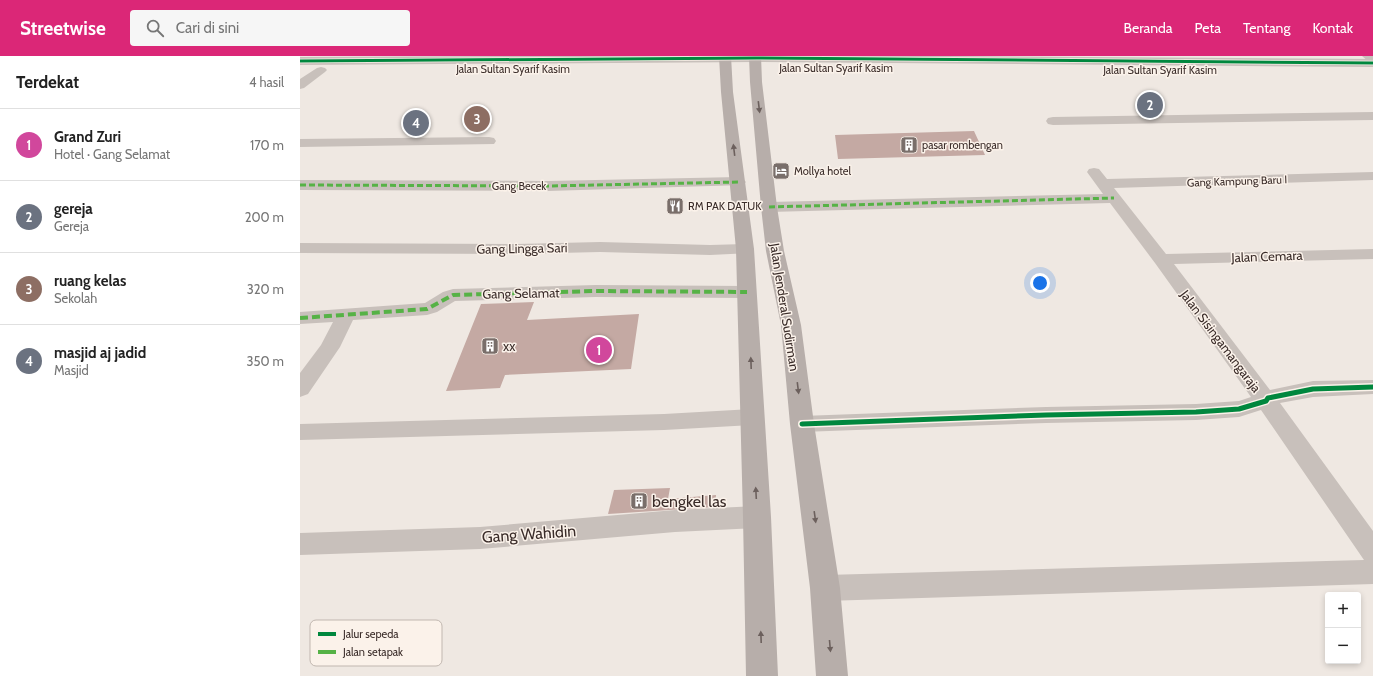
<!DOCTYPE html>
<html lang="id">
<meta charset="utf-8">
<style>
:root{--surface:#fff;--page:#f6f6f6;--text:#222;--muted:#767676;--line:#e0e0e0;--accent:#db2777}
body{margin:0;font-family:Cabin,sans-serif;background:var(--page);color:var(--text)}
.controls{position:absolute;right:12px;bottom:12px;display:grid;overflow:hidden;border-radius:4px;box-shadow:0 2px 6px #0003}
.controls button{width:36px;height:36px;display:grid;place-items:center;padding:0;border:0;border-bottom:1px solid var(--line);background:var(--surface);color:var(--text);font:20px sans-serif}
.you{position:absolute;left:740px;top:227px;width:14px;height:14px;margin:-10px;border:3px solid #fff;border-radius:50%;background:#1a73e8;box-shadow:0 0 0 6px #1a73e833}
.badge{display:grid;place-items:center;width:26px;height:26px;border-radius:50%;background:var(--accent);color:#fff;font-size:13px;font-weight:700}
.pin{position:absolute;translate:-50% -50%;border:2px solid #fff;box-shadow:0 1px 4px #0006}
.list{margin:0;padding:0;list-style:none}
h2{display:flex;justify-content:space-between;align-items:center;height:52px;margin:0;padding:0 16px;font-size:17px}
h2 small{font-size:13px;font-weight:400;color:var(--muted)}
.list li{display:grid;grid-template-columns:26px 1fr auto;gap:12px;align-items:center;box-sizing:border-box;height:72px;padding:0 16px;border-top:1px solid var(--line)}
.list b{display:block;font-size:15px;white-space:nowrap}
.list p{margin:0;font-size:13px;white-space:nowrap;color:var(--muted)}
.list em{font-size:13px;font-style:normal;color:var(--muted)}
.icon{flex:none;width:22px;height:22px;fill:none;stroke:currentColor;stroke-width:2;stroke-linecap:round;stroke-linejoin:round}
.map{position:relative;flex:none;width:1073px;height:620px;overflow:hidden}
header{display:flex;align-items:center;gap:24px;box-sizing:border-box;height:56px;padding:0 20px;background:var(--accent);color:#fff}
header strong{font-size:19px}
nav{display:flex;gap:22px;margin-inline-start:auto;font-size:14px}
.search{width:280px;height:36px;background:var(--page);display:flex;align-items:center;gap:10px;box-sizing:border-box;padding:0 14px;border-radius:4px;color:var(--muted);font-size:15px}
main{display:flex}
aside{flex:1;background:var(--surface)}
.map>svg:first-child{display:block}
</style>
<header>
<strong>Streetwise</strong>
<div class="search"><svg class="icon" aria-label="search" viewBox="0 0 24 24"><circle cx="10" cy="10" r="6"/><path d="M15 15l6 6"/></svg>Cari di sini</div>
<nav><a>Beranda</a><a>Peta</a><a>Tentang</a><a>Kontak</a></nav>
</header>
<main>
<aside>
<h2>Terdekat<small>4 hasil</small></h2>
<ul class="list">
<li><span class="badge" style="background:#d1479c">1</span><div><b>Grand Zuri</b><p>Hotel · Gang Selamat</p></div><em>170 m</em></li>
<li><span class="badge" style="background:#6b7280">2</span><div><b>gereja</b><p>Gereja</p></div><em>200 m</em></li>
<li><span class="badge" style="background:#8d6e63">3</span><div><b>ruang kelas</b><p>Sekolah</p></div><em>320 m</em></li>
<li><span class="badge" style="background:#6b7280">4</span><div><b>masjid aj jadid</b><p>Masjid</p></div><em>350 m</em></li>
</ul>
</aside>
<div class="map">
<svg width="1073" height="620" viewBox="0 0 1073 620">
<rect width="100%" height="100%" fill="#efe8e2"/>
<path fill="#c4a9a3" d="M674 75 685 99 538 103 535 79Z
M234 246 227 264 339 258 331 313 205 319 200 332 146 335 181 248Z
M370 432 368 443 416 439 415 451 308 458 314 434Z"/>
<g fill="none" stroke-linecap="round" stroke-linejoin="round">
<path fill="#c8c0bb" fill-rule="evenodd" d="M1062 0H1073V7L1069 6Z
M21 11 25 12 27 14 25 16 4 32 0 33V23L17 12Z
M1073 56V64L753 69 748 68 746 65 748 62 753 61Z
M189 81 194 82 196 85 194 88 0 91V83Z
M794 112 799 113 807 123 1073 116V124L814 132 866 198 1073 193V203L874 208 970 334 1013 325 1073 324V338L1013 341 980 347 1073 475V528L525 545 515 541 511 532 515 523 525 519 1064 504 961 354 939 361 896 364 746 367 502 376 494 374 491 368 494 362 502 360 746 351 896 348 939 345 951 341 855 207 810 147 469 156 463 154 461 151 463 148 469 146 803 138 787 116 789 113Z
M438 121 443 123 446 126 443 129 248 135 0 134V124L248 125Z
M300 186 410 189 445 188 451 189 454 193 451 197 410 199 300 196 217 198 0 197V187L217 188Z
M296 229 447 230 454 232 456 236 454 240 447 242 296 241 155 245 137 256 127 259 53 264 40 291 8 338 0 341V317L21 289 33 266 0 268V256L125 247 143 236 153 233Z
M452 353 460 355 463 361 460 367 452 369 364 374 0 384V368L364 358Z
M457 450 466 454 470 461 466 468 457 472 375 476 180 493 0 499V477L180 471 375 454Z"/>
<path fill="#c8c0bb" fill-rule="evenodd" d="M222 0H646L1073 3V11L456 6 0 9V1Z"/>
<path fill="#b7aeaa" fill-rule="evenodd" d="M419 0H431L433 36 454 193 471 461 478 620H446L443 461 436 193 421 36Z
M449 0H461L462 26 477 151 484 195 501 269 514 368 540 532 548 620H516L510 532 490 368 481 269 466 195 461 151 450 26Z"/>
<path stroke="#56b246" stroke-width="3" stroke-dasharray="6 3" stroke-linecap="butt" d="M0 129 248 130 438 126
M469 151 814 142"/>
<path stroke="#56b246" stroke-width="4" stroke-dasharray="8 4" stroke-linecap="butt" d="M0 262 127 253 153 239 296 235 447 236"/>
<defs>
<path id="cycleway-far1" d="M0 5 456 2 1073 7"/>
<path id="cycleway" d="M502 368 746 359 896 356 939 353 966 345 968 342 1013 333 1073 331"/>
</defs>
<use href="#cycleway-far1" stroke="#fbf2ea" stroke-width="4.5"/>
<use href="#cycleway" stroke="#fbf2ea" stroke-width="8"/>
<use href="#cycleway-far1" stroke="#00873e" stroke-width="3"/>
<use href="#cycleway" stroke="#00873e" stroke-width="5"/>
</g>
<defs><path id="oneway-solid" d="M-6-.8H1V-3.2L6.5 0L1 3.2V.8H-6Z"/></defs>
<g fill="#6c605d">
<use href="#oneway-solid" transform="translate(459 51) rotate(83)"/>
<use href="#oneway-solid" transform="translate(434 94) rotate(-97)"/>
<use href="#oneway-solid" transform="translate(451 307) rotate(-92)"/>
<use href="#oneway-solid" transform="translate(498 332) rotate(83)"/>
<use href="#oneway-solid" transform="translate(456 437) rotate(-93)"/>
<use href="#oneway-solid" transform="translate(515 461) rotate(82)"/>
<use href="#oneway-solid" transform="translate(461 581) rotate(-92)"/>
<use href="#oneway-solid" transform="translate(530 590) rotate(85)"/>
</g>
<defs>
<symbol id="building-square" viewBox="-11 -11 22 22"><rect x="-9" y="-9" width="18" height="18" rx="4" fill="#796e6a" stroke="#fbf2ea"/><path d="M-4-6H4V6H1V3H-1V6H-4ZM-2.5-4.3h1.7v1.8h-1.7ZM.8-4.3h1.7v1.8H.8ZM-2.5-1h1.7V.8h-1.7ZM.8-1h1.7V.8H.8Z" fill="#fff"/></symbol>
<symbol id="hotel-square" viewBox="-11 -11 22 22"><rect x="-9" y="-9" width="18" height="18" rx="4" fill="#796e6a" stroke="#fbf2ea"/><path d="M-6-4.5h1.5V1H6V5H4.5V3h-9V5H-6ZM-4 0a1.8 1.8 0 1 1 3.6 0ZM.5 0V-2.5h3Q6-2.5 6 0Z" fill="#fff"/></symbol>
<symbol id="restaurant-square" viewBox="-11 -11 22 22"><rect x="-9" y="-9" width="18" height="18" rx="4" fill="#796e6a" stroke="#fbf2ea"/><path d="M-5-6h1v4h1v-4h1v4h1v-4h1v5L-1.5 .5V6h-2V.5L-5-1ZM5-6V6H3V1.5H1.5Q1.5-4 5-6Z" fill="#fff"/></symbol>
</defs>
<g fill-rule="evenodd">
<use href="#building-square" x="599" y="79" width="20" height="20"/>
<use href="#hotel-square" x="471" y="105" width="20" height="20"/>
<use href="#restaurant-square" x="365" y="140" width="20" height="20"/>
<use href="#building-square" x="180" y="280" width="20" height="20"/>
<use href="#building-square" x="329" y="435" width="20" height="20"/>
</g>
<g text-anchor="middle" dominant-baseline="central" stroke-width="3" stroke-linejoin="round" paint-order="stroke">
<g font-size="11" fill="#3a2c29" stroke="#fbf2ea">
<text x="536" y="12">Jalan Sultan Syarif Kasim</text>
<text x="213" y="13">Jalan Sultan Syarif Kasim</text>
<text x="860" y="14">Jalan Sultan Syarif Kasim</text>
<text transform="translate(937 125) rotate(-2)">Gang Kampung Baru I</text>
<text x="219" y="130">Gang Becek</text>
</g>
<g font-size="11" fill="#3a2c29" stroke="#fbf2ea" text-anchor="start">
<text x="622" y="89">pasar rombengan</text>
<text x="494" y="115">Mollya hotel</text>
<text x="388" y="150">RM PAK DATUK</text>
</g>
<g font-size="13" fill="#3a2c29" stroke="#fbf2ea">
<text transform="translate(222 192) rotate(-1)">Gang Lingga Sari</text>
<text transform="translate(967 200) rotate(-2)">Jalan Cemara</text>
<text transform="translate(221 237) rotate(-1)">Gang Selamat</text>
<text transform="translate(485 251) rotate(81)">Jalan Jenderal Sudirman</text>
<text transform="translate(921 285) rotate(53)">Jalan Sisingamangaraja</text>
</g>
<g font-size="13" fill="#3a2c29" stroke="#fbf2ea" text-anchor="start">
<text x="203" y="290">xx</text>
</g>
<g font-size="16" fill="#3a2c29" stroke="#fbf2ea" text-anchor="start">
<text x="352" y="445">bengkel las</text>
</g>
<g font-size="16" fill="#3a2c29" stroke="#fbf2ea">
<text transform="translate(229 478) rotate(-4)">Gang Wahidin</text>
</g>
</g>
<rect x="10" y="564" width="132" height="46" rx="6" fill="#fbf2ea" stroke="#c1b7b0" stroke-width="1"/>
<rect x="18" y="576" width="18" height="4" fill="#00873e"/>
<rect x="18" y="594" width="18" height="4" fill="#56b246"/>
<g font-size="11" fill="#3a2c29">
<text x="43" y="582">Jalur sepeda</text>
<text x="43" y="600">Jalan setapak</text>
</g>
</svg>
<div class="controls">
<button>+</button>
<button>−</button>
</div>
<div class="you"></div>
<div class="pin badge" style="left:299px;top:294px;background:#d1479c">1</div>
<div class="pin badge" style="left:850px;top:49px;background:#6b7280">2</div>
<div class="pin badge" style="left:177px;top:63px;background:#8d6e63">3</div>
<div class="pin badge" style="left:116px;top:67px;background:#6b7280">4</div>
</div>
</main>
